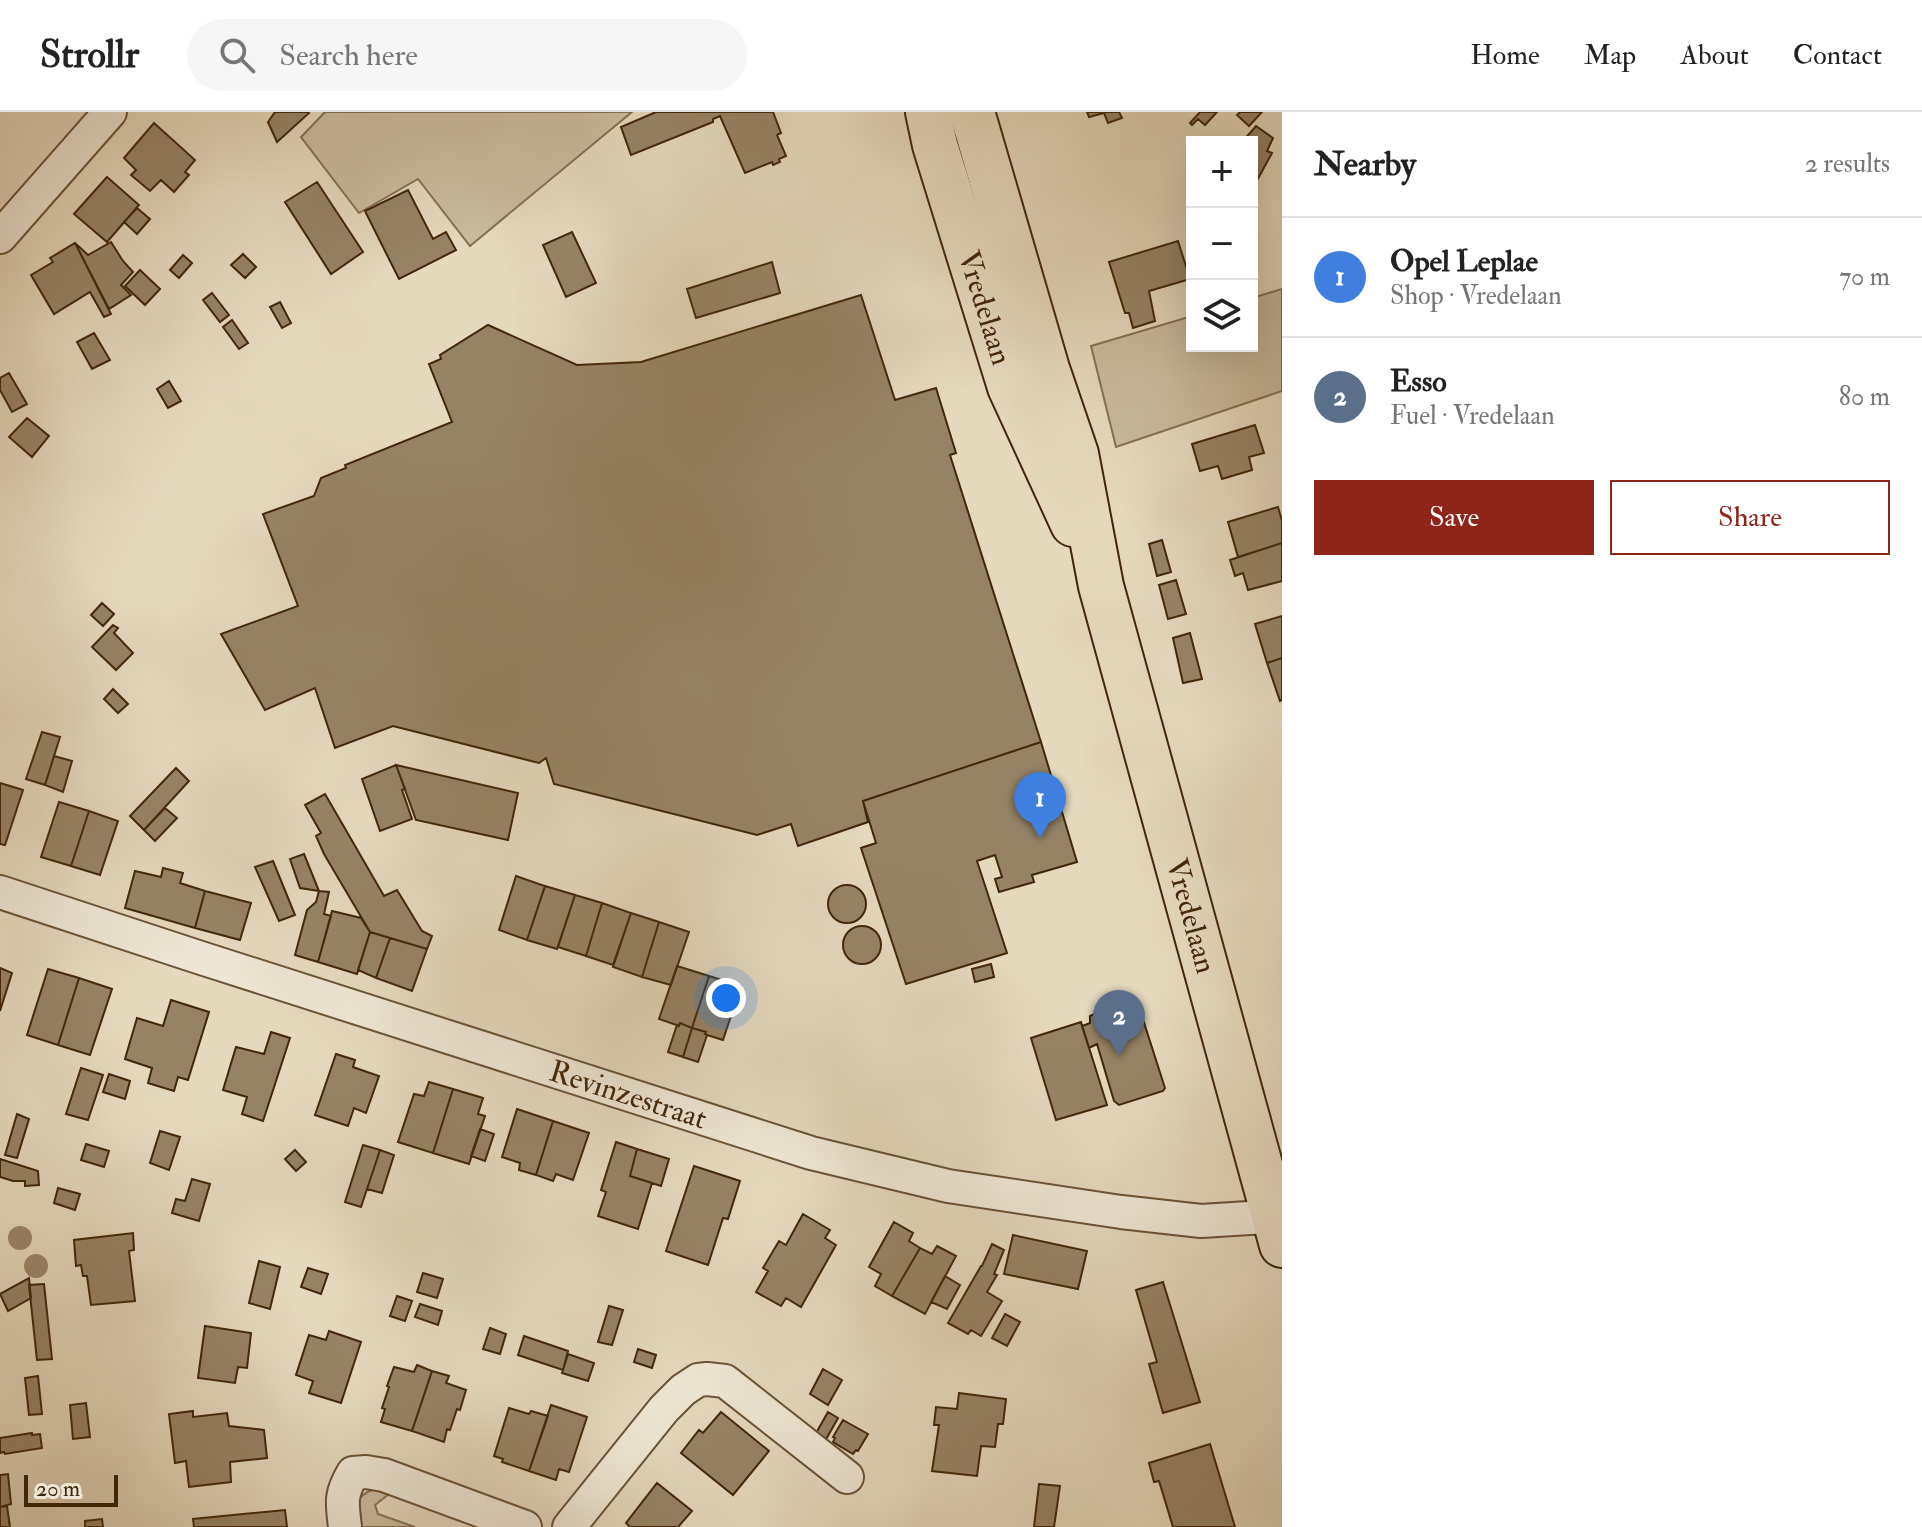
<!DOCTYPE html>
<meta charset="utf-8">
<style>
:root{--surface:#fff;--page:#f6f6f6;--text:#222;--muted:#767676;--line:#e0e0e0;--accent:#8f2418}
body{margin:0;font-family:"IM FELL Double Pica",serif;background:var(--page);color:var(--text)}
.controls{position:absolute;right:24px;top:24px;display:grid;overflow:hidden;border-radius:0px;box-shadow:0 8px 32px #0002}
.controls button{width:72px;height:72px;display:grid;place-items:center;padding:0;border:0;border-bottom:2px solid var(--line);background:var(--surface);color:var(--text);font:40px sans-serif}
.scale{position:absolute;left:24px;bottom:20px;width:94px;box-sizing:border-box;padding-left:8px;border:4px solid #422707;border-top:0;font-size:22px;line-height:28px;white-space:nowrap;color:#422707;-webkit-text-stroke:6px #ede6d4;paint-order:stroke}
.you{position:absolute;left:726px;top:886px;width:28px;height:28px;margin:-20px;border:6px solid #fff;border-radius:50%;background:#1a73e8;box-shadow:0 0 0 12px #1a73e833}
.badge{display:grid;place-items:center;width:52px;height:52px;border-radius:50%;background:var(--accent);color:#fff;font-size:26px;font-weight:700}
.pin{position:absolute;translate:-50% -66px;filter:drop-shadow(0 2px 4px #0008)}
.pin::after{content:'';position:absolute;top:42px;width:28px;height:24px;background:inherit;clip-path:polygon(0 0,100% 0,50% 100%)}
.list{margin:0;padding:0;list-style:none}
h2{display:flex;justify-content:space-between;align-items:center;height:104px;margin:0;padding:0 32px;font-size:34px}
h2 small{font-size:26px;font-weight:400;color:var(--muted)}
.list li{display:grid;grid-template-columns:52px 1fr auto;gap:24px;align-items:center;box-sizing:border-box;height:120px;padding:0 32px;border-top:2px solid var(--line)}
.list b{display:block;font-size:30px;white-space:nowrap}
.list p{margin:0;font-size:26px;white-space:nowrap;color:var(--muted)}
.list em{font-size:26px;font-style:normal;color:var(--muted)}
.actions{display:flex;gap:16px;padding:24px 32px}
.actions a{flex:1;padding:18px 0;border:2px solid var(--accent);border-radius:0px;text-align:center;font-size:28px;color:var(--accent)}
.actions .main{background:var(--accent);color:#fff}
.icon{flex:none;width:44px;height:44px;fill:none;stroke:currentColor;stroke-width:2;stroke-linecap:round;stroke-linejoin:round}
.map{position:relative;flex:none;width:1282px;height:1415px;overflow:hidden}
header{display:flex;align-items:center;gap:48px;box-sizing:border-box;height:112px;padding:0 40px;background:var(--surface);border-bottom:2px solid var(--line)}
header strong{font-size:38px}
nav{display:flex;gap:44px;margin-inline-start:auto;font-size:28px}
.search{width:560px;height:72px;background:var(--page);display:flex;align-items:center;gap:20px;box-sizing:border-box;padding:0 28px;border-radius:44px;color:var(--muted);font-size:30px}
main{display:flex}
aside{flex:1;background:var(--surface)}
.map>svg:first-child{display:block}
</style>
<header>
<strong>Strollr</strong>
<div class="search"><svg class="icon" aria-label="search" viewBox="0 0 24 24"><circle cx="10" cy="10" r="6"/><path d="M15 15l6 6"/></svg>Search here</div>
<nav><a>Home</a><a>Map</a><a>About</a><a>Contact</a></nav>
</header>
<main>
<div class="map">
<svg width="1282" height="1415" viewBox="0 0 1282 1415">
<rect width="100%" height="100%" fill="#e4d8bd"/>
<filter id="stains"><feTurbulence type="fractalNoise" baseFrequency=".0025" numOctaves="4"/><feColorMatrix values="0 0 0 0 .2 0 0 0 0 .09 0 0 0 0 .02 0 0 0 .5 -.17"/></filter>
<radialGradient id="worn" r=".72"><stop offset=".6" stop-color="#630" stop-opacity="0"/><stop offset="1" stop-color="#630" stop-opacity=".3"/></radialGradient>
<path fill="#c8ba9e" stroke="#857052" stroke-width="2" d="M325 0H632L470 134 418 67 359 101 301 25Z
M1282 177V279L1116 335 1091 234 1192 204V234H1252V186Z
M380 1375 393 1379 375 1393 378 1402 415 1415H354C356 1392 355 1382 380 1375Z"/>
<path fill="#968366" stroke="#422707" stroke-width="2" d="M275 0H308L309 1 277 30 268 10Z
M656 0H773L781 21 777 23 786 44 779 47 780 50 773 53 772 50 745 61 720 4 713 7V10L631 43 621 15Z
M1087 0H1119L1122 6 1108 11 1104 1 1089 5Z
M1200 0H1217L1205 13 1198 7 1192 13 1190 11Z
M1240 0H1262L1249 14 1237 3Z
M154 11 195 48 185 60 189 63 174 80 161 68 150 79 131 63 136 58 124 46Z
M1256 14 1273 26 1267 39 1272 41 1255 72 1252 69V30H1242Z
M107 65 139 93 107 130 74 102Z
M317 70 363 140 331 162 285 90Z
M408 78 433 127 446 120 456 138 399 167 365 99Z
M137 96 150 107 137 122 124 110Z
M572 120 596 171 566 185 543 133Z
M1178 129 1190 167 1149 179 1155 209 1133 216 1129 201H1125L1109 150Z
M111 130 123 149 133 160 121 173 131 183 109 197 75 131 88 143Z
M75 131 111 202 104 205 90 180 54 202 31 163 53 150 50 146Z
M243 142 256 155 245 166 231 153Z
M183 143 192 151 179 166 170 158Z
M772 150 780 181 696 206 687 177Z
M140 158 160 177 145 193 125 174Z
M212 181 229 203 220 210 203 188Z
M861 183 895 288 936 276 956 341 950 343 1041 630 863 689 868 710 798 734 791 712 757 723 554 672 546 646 539 651 393 614 335 636 315 576 265 598 221 522 298 494 263 402 314 384 321 366 346 356 345 353 452 310 429 252 441 247 440 243 488 213 577 253 641 250Z
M280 190 291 211 282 216 270 195Z
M232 208 248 231 239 237 223 215Z
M94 221 110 248 92 257 77 230Z
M9 261 27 292 12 300 0 278V266Z
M169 269 181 289 168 296 157 277Z
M27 306 49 324 32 345 9 325Z
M1255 313 1264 341 1249 345 1252 358 1222 367 1218 354 1200 359 1192 332Z
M1278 395 1282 409V431L1238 445 1228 410Z
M1162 428 1171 460 1157 464 1149 432Z
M1282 431V469L1248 478 1243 461 1235 464 1230 448Z
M1176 468 1186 502 1168 507 1159 473Z
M102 491 114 502 103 514 91 503Z
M1282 504V546L1267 551 1255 512Z
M113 513 118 516 114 521 133 541 116 558 92 535Z
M1190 521 1202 567 1183 571 1173 526Z
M1282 546V588L1280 589 1267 551Z
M113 577 128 592 118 601 104 587Z
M42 620 60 625 45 673 26 667Z
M1041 630 1077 750 1032 763 1034 770 999 780 995 767 1002 765 995 743 977 749 1007 841 906 872 861 736 876 731 863 689Z
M54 644 72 649 63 680 45 673Z
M396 653 518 681 508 728 416 708Z
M396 653 405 677 402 678 412 707 380 719 362 667Z
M176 656 189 669 144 718 130 704Z
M0 671 23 678 5 733 0 732Z
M325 682 384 784 397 778 422 819 432 824 427 837 370 820 324 742 316 724 321 721 305 693Z
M59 690 89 699 71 754 41 745Z
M165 696 177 706 155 729 144 718Z
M89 699 118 709 100 763 71 754Z
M304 742 319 779 300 776 290 747Z
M273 749 295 803 279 809 255 755Z
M163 756 183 761 180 771 205 779 195 816 125 796 135 759 161 765Z
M516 764 545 774 527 828 499 818Z
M828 792a19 19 0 1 1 38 0a19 19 0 1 1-38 0Z
M545 774 575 783 557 837 527 828Z
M205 779 251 791 240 828 195 816Z
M319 779 329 780 324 802 331 804 318 850 295 843 307 798 316 790Z
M575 783 602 791 586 844 558 835Z
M602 791 631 801 613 853 586 844Z
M332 799 361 806 370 820 357 862 318 850Z
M631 801 659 810 642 865 613 855Z
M659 810 689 820 671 873 642 865Z
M843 833a19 19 0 1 1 38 0a19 19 0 1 1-38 0Z
M370 820 390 826 376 866 358 858Z
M390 826 427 837 412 879 376 866Z
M991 852 994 865 975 870 972 857Z
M677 854 709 864 692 916 680 911 679 914 659 907Z
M0 856 12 861 0 899Z
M48 857 79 866 58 933 27 923Z
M709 864 741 874 723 928 707 923 705 922 706 920 692 916Z
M79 866 112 877 90 943 58 933Z
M171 888 209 900 188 968 178 965 174 979 148 971 152 956 125 947 137 906 163 914Z
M1133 891 1138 892 1165 976 1163 979 1119 993 1114 989 1097 932 1089 936 1082 914 1090 911V904L1092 903Z
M1081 910 1107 993 1056 1008 1031 926Z
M680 911 692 916 683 945 668 940 677 913 679 914Z
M692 916 706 920 705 922 707 923 698 950 683 945Z
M271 920 290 926 263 1009 242 1002 247 985 223 978 236 935 264 942Z
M336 942 355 948 353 955 379 964 366 1001 354 996 348 1014 315 1003Z
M81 956 103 963 88 1008 66 1002Z
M109 962 130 969 125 987 103 980Z
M429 970 453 977 433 1041 398 1030 414 982 424 984Z
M453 977 483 986 478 1002 485 1004 469 1052 433 1041Z
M517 997 553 1009 536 1063 519 1058 520 1051 502 1045Z
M17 1002 29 1007 17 1046 5 1043Z
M553 1009 589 1021 573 1068 556 1062 553 1069 536 1063Z
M480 1017 494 1022 485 1049 471 1044Z
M160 1019 180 1025 169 1058 150 1051Z
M616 1030 637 1037 630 1064 652 1071 638 1117 598 1104 606 1080 601 1078Z
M86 1032 109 1039 104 1055 81 1048Z
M363 1033 380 1038 361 1095 345 1090Z
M637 1037 669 1047 661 1074 630 1064Z
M295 1038 306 1050 296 1059 285 1047Z
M380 1038 394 1043 382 1081 367 1077Z
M0 1047 38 1059 39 1073 25 1074V1069H13L0 1065Z
M694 1054 740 1069 728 1107 723 1106 708 1153 666 1139Z
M192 1067 210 1072 199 1109 172 1101 176 1087 185 1089Z
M58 1076 80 1082 75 1098 54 1091Z
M803 1102 830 1118 825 1126 836 1133 801 1195 786 1186 781 1194 756 1180 768 1159 763 1156 779 1129 786 1133Z
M894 1110 913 1121 909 1129 920 1136 892 1184 875 1174 881 1162 869 1155Z
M133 1121 134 1138 129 1139 135 1189 91 1193 87 1164H83L81 1153 76 1154 74 1128Z
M1013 1123 1087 1139 1078 1177 1004 1162Z
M992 1132 1004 1138 994 1162 997 1163 987 1180 1002 1189 981 1224 971 1218 968 1222 948 1211 981 1154H982Z
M937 1134 956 1144 925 1202 892 1184 920 1136 932 1142Z
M259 1149 280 1155 270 1197 249 1191Z
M308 1156 328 1162 321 1182 301 1175Z
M423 1161 443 1167 437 1186 417 1180Z
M945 1164 960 1173 947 1197 931 1190Z
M29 1166 31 1186 8 1199 0 1182Z
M1163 1170 1200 1290 1163 1301 1149 1252 1157 1250 1136 1178Z
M44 1172 52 1247 37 1248 29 1173Z
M397 1184 412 1189 405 1209 390 1204Z
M420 1192 442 1199 438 1213 415 1205Z
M609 1194 623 1198 612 1233 598 1230Z
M1005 1202 1020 1210 1007 1234 992 1226Z
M205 1214 251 1221 247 1256 238 1255 235 1271 198 1266Z
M490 1216 506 1222 500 1242 483 1237Z
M329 1219 361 1230 341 1291 309 1281 313 1269 296 1263 309 1223 326 1228Z
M524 1224 568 1239 563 1258 518 1243Z
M638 1237 656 1243 652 1256 634 1250Z
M568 1242 594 1251 588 1269 562 1261Z
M417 1253 432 1259 412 1319 381 1310 385 1297 382 1296 389 1275 387 1274 394 1255 414 1260Z
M823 1257 842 1268 828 1293 810 1282Z
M432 1259 449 1264 446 1271 466 1278 460 1298 457 1297 450 1318 447 1317 444 1330 412 1319Z
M38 1264 42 1302 29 1303 25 1266Z
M959 1281 1006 1287 1003 1312H998L995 1335 981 1334 977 1364 932 1359 939 1313H934L936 1295 957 1297Z
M86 1291 90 1325 73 1327 70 1293Z
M551 1293 587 1305 569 1360 559 1357 556 1368 529 1359Z
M509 1296 529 1302 531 1299 548 1304 529 1359 502 1350 503 1347 494 1344Z
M193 1299V1305L227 1301 229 1314 264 1318 267 1346 230 1350 231 1370 189 1375 186 1349 175 1351 169 1302Z
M721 1300 769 1339 733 1383 681 1341 699 1318 703 1321Z
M828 1300 838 1306 825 1329 815 1323Z
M843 1308 868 1322 858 1339 856 1338 853 1342 833 1330 835 1326 833 1325Z
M32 1321V1323L40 1322 42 1336 5 1342 4 1340 0 1341V1326Z
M1210 1332 1235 1415H1173L1159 1369 1154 1370 1149 1351Z
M8 1362 11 1392 0 1395V1363Z
M657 1371 692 1399 678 1415H630L626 1411Z
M1039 1372 1060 1374 1054 1415H1034Z
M7 1394 10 1415H0V1395Z
M285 1398 287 1415H194L193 1407Z
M102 1407 103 1415H85V1409Z"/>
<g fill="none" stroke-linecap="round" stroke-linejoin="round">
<defs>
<g id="minor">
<path d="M0 125 110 0"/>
<path id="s1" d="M0 780 198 845 811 1041 948 1074 1121 1100 1201 1109 1282 1104"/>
<path d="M345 1415C342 1390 340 1383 353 1361L366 1360 384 1363 525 1415"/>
<path d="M569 1415 664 1297 683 1278 698 1268 707 1267 725 1269 847 1365"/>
</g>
<g id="primary">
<path id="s2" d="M928 0 935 33 1010 275 1073 412"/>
<path id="s3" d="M972 0 1047 257 1076 342 1101 474 1282 1133"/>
</g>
</defs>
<use href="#minor" stroke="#6a5334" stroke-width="36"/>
<use href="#primary" stroke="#422707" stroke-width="48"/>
<use href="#minor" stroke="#ede6d4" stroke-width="32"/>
<use href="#primary" stroke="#e4d8bd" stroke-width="44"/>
</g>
<g fill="#9a8769">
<circle cx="20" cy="1126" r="12"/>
<circle cx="36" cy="1154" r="12"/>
</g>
<g text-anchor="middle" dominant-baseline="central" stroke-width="7" stroke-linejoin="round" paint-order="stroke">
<g font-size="30" fill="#422707" stroke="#ede6d4">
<text stroke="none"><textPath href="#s2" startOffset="204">Vredelaan</textPath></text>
<text stroke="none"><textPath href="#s3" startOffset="834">Vredelaan</textPath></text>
<text stroke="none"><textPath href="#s1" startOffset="660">Revinzestraat</textPath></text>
</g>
</g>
<rect width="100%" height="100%" filter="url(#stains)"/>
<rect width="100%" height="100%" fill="url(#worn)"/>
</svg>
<div class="controls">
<button>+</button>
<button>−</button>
<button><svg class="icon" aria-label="layers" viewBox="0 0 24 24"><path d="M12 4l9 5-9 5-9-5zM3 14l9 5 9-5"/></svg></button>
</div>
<div class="scale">20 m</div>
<div class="you"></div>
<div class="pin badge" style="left:1040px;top:726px;background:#3f7fe0">1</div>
<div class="pin badge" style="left:1119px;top:944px;background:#5c6f8a">2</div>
</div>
<aside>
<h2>Nearby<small>2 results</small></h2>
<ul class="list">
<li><span class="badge" style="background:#3f7fe0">1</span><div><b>Opel Leplae</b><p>Shop · Vredelaan</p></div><em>70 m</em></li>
<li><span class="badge" style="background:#5c6f8a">2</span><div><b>Esso</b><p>Fuel · Vredelaan</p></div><em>80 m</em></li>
</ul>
<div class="actions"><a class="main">Save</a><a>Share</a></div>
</aside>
</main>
